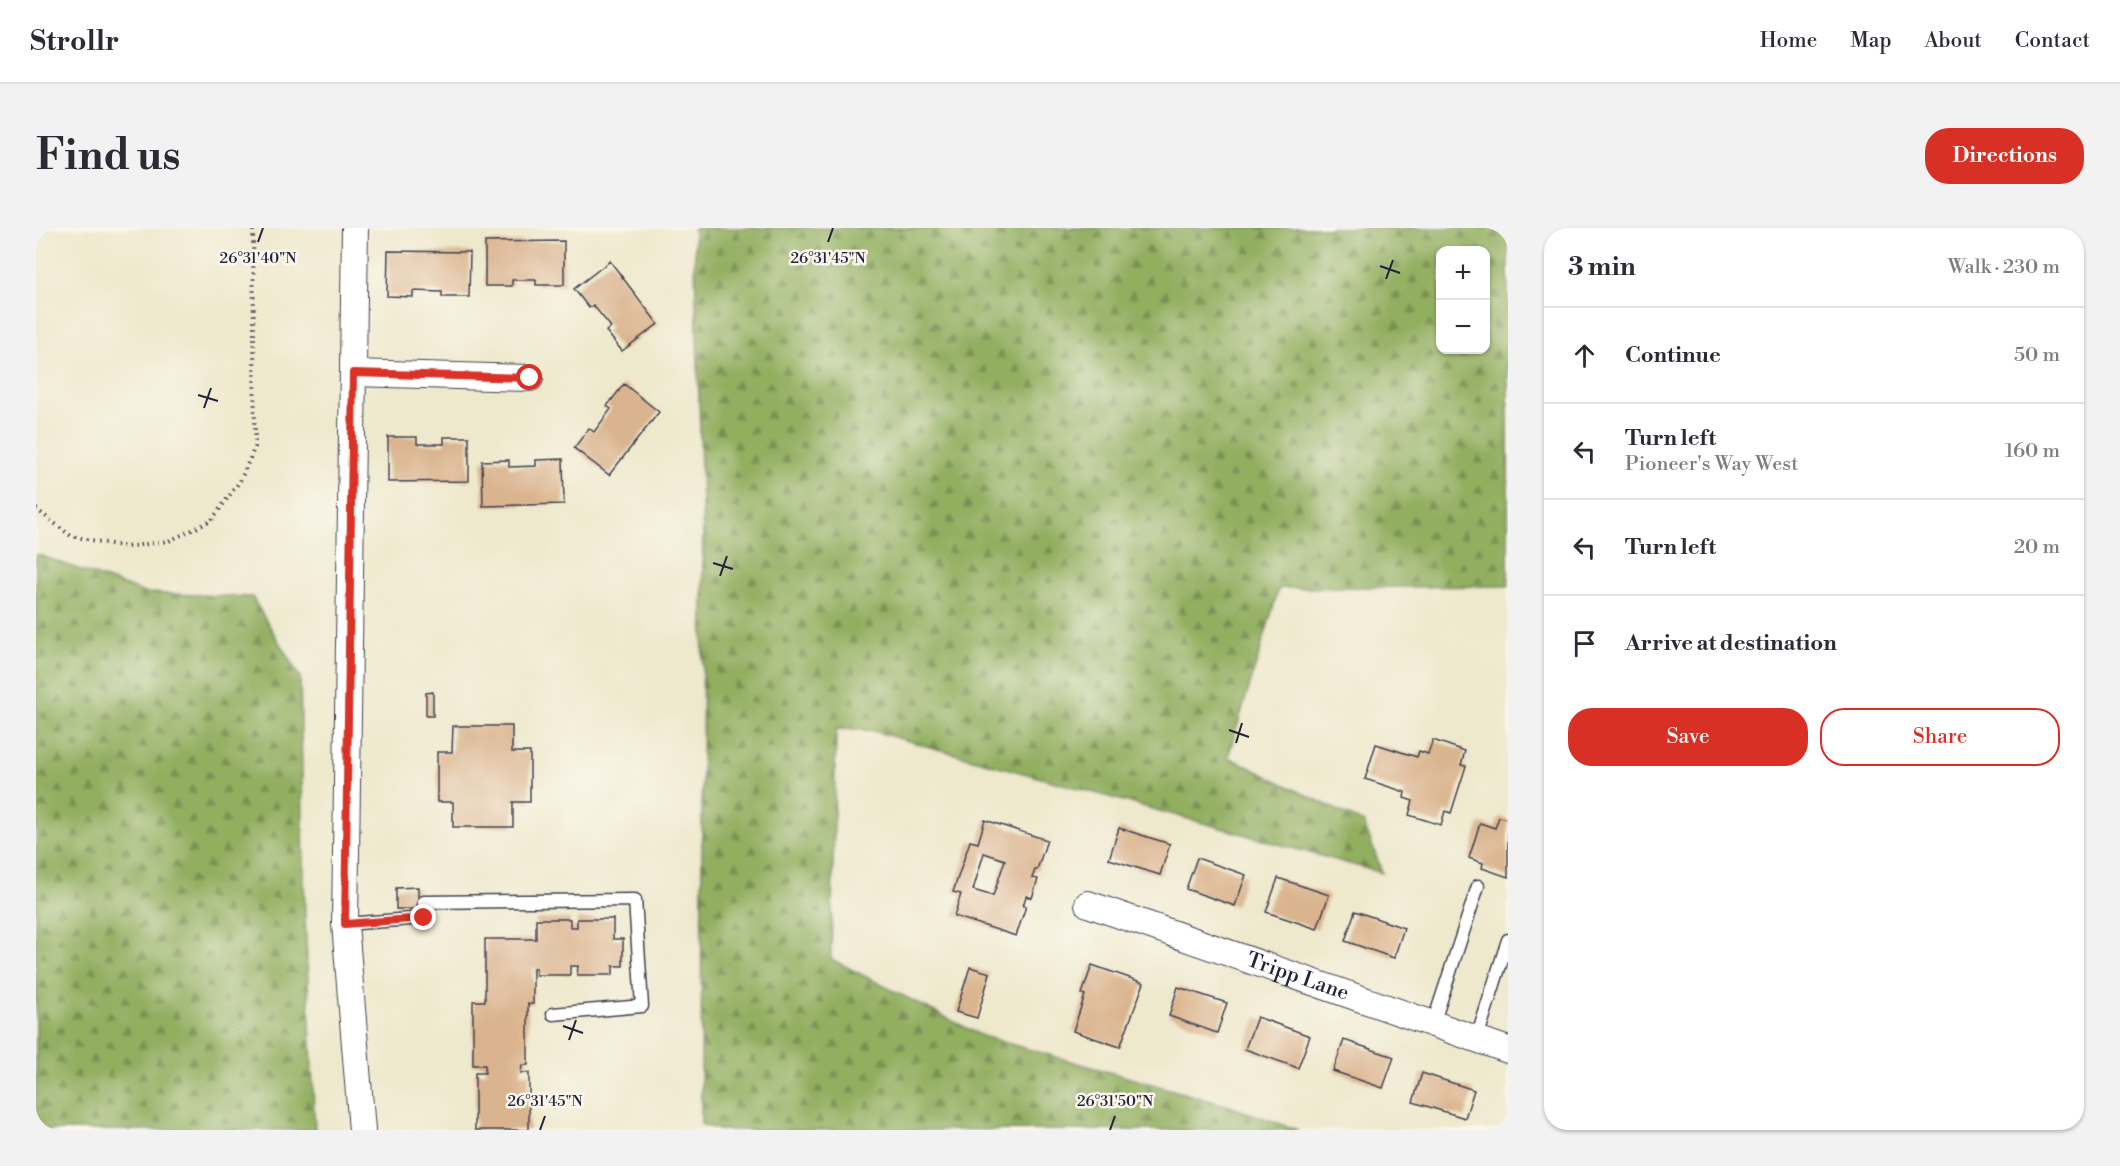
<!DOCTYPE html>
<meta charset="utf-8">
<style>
:root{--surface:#fff;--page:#f2f2f3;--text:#2b2b33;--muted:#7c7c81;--line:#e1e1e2;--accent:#d93025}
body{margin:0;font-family:"Libre Bodoni",serif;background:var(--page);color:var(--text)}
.controls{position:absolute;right:18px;top:18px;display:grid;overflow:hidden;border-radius:12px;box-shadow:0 2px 4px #0004}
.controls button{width:54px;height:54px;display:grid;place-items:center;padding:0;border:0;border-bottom:2px solid var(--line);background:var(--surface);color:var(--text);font:30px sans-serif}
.stop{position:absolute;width:18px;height:18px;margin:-14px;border:4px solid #d93025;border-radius:50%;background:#fff}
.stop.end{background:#d93025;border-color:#fff;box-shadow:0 2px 6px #0008}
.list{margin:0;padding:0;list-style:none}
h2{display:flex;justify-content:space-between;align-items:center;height:78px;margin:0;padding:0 24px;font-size:26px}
h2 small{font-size:20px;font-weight:400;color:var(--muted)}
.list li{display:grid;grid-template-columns:39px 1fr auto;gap:18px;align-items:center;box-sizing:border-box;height:96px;padding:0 24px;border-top:2px solid var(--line)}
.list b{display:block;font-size:22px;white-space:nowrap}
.list p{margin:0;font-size:20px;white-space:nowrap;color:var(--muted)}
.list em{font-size:20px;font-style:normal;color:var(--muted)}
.actions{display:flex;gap:12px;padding:18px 24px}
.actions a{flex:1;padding:14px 0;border:2px solid var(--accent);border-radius:24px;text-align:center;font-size:21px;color:var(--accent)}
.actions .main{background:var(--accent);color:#fff}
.icon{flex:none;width:33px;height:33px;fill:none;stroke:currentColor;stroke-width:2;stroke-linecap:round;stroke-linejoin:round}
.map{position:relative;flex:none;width:1472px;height:902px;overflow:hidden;border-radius:24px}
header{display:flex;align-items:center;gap:36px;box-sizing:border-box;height:84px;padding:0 30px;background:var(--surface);border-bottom:2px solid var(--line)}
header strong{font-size:28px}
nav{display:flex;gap:33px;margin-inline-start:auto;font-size:21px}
.intro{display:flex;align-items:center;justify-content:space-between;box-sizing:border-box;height:144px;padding:0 36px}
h1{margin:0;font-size:42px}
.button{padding:15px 27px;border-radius:24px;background:var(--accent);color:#fff;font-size:21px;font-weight:700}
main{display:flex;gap:36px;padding:0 36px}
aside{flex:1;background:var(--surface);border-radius:24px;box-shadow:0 2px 4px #0004}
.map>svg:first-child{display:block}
</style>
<header>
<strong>Strollr</strong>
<nav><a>Home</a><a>Map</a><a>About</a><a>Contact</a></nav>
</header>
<div class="intro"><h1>Find us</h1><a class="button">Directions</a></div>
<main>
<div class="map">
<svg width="1472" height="902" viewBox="0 0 1472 902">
<defs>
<pattern id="forest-firs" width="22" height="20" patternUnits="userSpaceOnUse" patternTransform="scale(1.5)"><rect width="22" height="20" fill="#92af61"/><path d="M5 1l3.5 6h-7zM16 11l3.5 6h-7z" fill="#778e51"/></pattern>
</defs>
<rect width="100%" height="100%" fill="#fbf7ec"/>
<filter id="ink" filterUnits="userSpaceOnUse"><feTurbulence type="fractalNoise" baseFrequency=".0167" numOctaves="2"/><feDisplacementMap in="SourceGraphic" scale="12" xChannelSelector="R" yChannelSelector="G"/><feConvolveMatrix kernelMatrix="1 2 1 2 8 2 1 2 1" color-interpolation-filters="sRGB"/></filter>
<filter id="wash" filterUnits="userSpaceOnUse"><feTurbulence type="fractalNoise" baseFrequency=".008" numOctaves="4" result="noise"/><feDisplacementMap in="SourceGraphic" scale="24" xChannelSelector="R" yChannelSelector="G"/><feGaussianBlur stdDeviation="1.35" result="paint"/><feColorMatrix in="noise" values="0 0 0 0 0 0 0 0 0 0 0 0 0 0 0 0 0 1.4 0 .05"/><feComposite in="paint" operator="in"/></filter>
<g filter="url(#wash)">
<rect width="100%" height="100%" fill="#eee8cc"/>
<path fill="url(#forest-firs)" stroke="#5a684e" stroke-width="1.5" fill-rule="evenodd" d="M658 0H1472V358L1243 360 1192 529 1328 595 1346 645 833 502 800 501 795 731 946 808 1193 878 1262 902H683L665 896 667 309ZM1450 22V122H1404V22Z
M0 326 109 365 216 369 264 449 269 690 279 902H0Z"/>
<g id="blocks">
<path fill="#dab48e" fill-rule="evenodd" d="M528 13V57H500V52H476V58H449V14Z
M352 23 434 24 433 69H406V64L377 63V69L351 68Z
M574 33 622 96 586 123 570 103 575 99 557 77 553 80 538 61Z
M588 156 623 184 573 247 538 220 553 200 558 204 575 181 571 178Z
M352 209H381V216H408V209H433V253L352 254Z
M527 231 528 276 447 278 446 233 473 232V239L500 238V232Z
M397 464V488H390V465Z
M417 498H476V524H494V574H477V599H417V574H401V524H416Z
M1397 512 1429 523 1425 537 1430 538 1415 585 1409 583 1405 597 1373 587 1377 573 1368 570 1369 564 1329 551 1340 516 1381 529 1383 523 1392 526Z
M1463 589 1472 591V649L1446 640 1447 635 1433 630 1444 595 1459 600Z
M949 592 1011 612 1001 642H999L996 650 1002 651 996 670 990 668 987 678H990L980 708 918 688 925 666 917 664 934 613 942 615ZM948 625 969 632 957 668 937 662Z
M1083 600 1134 616 1124 647 1073 631Z
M1161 630 1210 647 1199 678 1150 661Z
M1242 650 1293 667 1281 701 1230 684Z
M382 659V681H360V660Z
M1319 683 1368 700 1358 730 1309 713Z
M500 691H534V699H541V691H577V711H587V738H577V747H541L542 738H534V747H500V740H497V776H492V837H486L485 845H493V902H439V845H449V837H437V773H449V711H500Z
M1056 737 1108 755 1084 819 1037 803 1049 767 1046 766Z
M934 739 954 745 941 790 920 784Z
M1142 759 1191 775 1181 805 1133 788Z
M1221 789 1274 808 1262 840 1209 821Z
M1308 812 1358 829 1347 860 1297 843Z
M1386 845 1438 862 1429 890 1377 874Z"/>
</g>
</g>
<g filter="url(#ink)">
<use href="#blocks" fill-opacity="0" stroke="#414051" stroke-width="1.5"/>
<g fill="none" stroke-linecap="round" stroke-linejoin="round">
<defs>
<path id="lane" d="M309 696 388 690V674L599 672 606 778 517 786
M1397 796 1442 658
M1441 810 1472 712"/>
<g id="street">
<path d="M319 0 309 696 326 902"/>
<path d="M317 145 494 150"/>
<path id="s1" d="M1052 676 1472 822"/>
</g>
</defs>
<use href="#lane" stroke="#414051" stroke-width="15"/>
<use href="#street" stroke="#414051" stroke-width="28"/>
<path stroke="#414051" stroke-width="4" stroke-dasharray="1.5 4.5" stroke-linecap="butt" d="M0 281 35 308 90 319 133 313 175 293 204 253 219 219 217 0"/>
<use href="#lane" stroke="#fff" stroke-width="12"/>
<use href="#street" stroke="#fff" stroke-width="26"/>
</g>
</g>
<g fill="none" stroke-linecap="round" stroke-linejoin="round" filter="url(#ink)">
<path stroke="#d93025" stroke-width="8" d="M388 690 309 696 317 145 494 150"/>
</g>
<path fill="none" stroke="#22223b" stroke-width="2" d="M222 14 227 0M792 14 797 0M1344 38 1364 45M1350 51 1357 32M162 167 182 173M168 180 175 160M677 335 697 341M684 348 691 328M1193 502 1213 509M1200 515 1206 495M527 798 547 805M533 812 540 792M504 902 509 888M1074 902 1079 888"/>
<g text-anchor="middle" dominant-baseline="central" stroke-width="5" stroke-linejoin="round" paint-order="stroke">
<g font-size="21" fill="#22223b" stroke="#fbf7ec">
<text stroke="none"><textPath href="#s1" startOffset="222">Tripp Lane</textPath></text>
</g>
</g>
<g font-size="15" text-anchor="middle" fill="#22223b" stroke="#fbf7ec" stroke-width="5" stroke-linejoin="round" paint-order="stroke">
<text x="222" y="35">26°31'40"N</text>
<text x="792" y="35">26°31'45"N</text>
<text x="509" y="878">26°31'45"N</text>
<text x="1079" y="878">26°31'50"N</text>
</g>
</svg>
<div class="controls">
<button>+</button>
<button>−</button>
</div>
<div class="stop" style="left:494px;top:150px"></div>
<div class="stop end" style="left:388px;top:690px"></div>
</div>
<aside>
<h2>3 min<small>Walk · 230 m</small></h2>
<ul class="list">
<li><svg class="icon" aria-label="ahead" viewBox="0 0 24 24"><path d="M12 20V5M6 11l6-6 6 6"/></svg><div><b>Continue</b></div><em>50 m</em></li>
<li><svg class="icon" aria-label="left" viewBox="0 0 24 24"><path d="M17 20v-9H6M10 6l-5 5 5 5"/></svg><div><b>Turn left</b><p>Pioneer's Way West</p></div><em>160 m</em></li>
<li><svg class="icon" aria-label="left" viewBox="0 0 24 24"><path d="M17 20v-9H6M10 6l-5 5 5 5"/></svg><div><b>Turn left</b></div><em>20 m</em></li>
<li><svg class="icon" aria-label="arrive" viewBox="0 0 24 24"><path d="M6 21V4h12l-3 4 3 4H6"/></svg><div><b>Arrive at destination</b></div></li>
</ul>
<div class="actions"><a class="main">Save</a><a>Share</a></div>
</aside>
</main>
